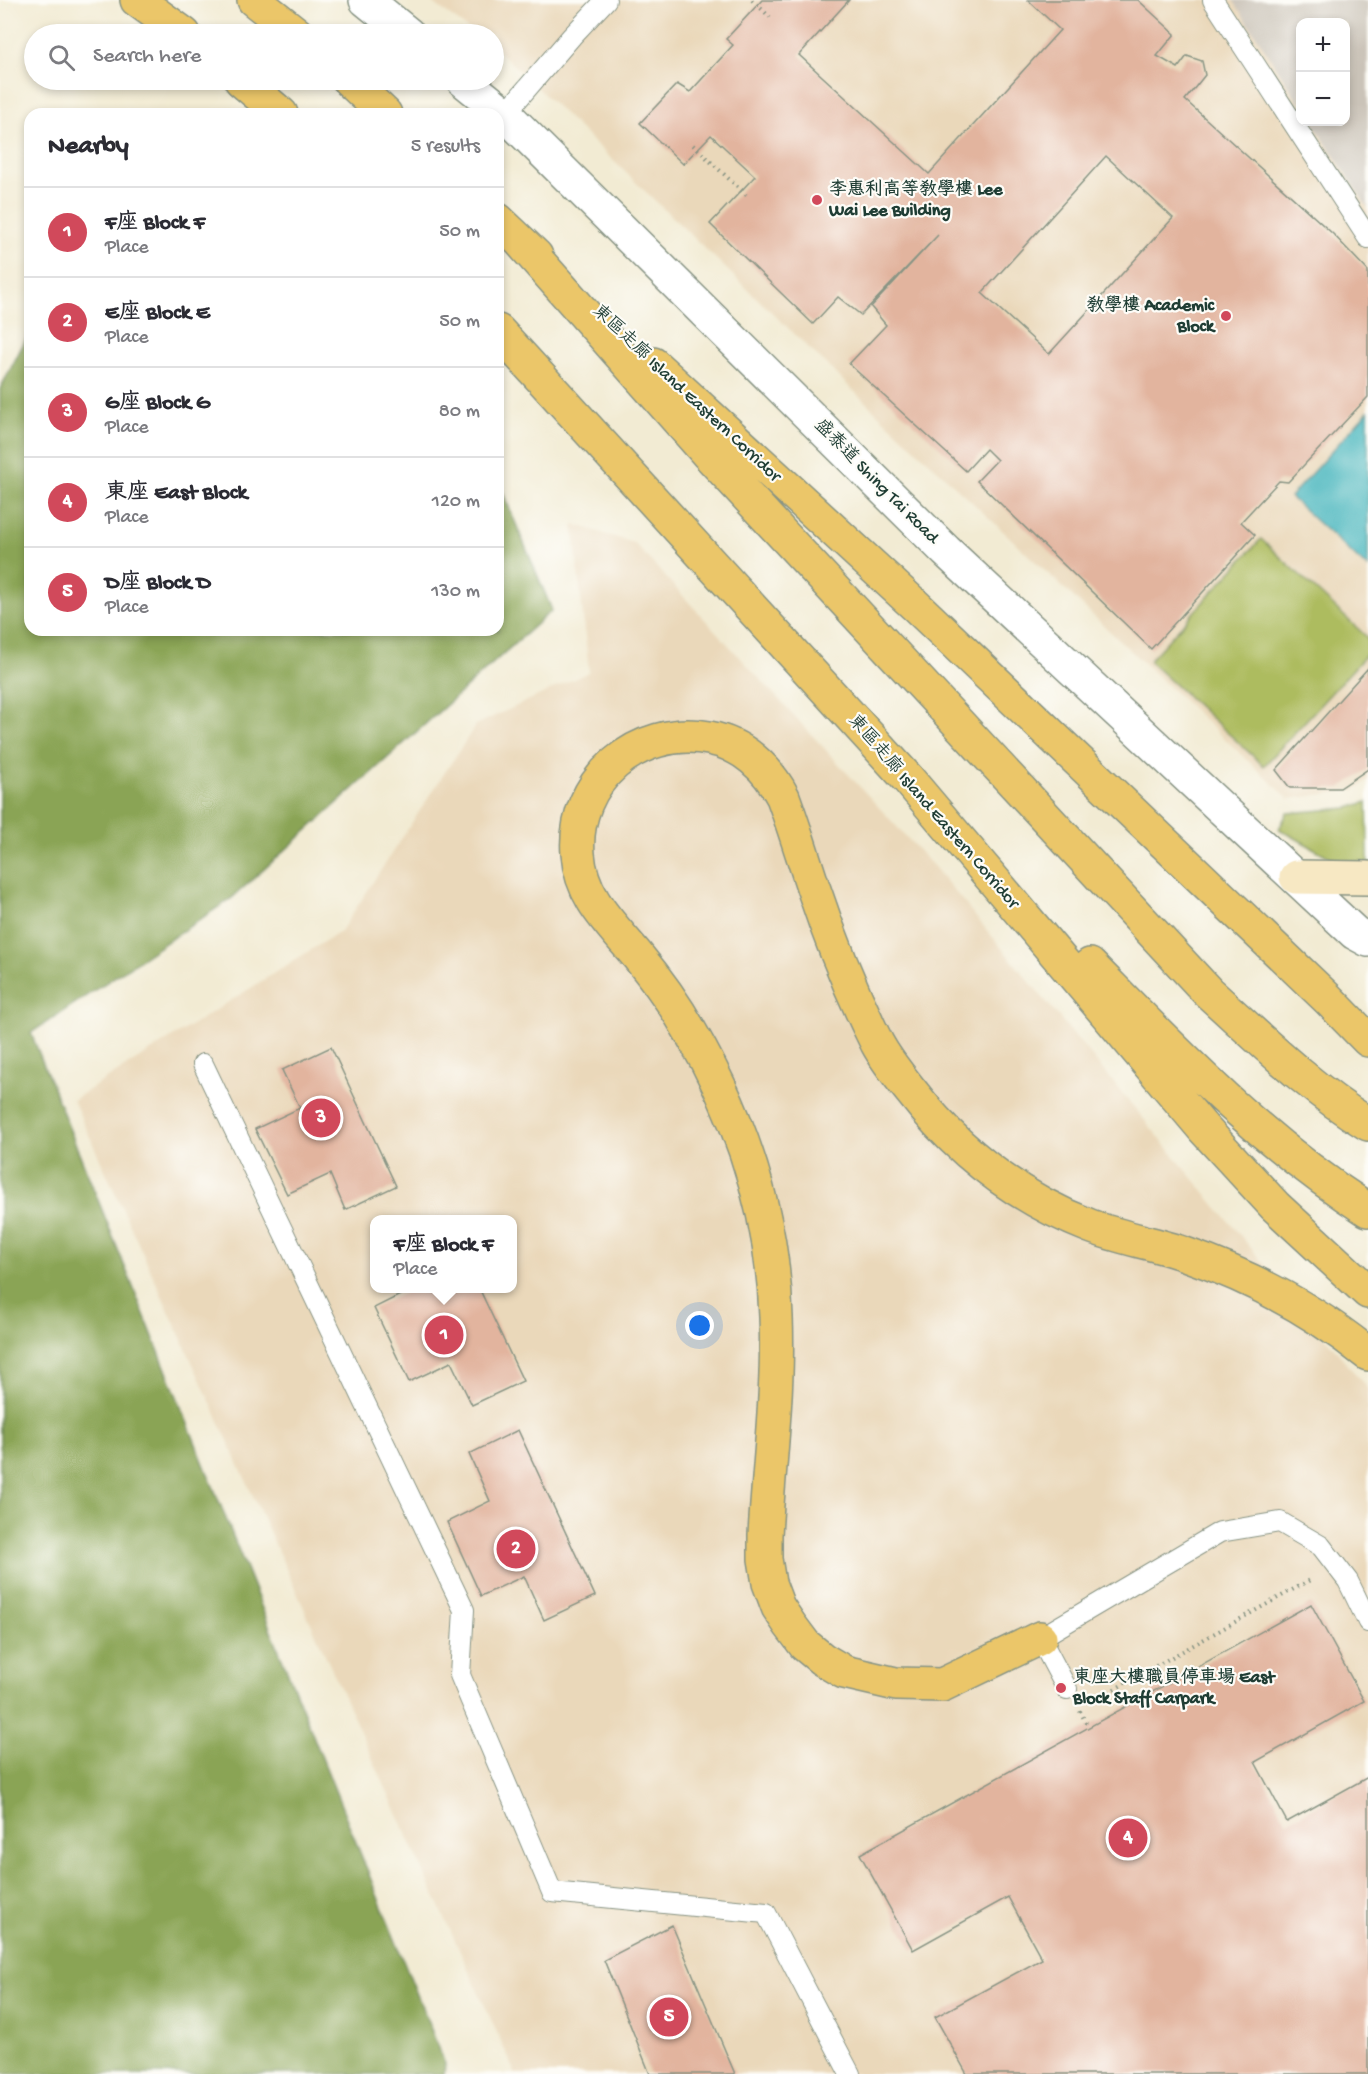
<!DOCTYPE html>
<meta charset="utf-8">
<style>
:root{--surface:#fff;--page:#f2f2f3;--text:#2b2b33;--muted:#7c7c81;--line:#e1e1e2;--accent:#d1495b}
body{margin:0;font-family:"Gochi Hand","LXGW WenKai TC",sans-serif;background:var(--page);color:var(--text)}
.controls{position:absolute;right:18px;top:18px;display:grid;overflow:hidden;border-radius:12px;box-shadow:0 3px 9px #0003}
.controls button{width:54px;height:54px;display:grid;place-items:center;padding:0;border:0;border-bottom:2px solid var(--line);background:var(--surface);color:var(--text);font:30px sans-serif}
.you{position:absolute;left:700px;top:1326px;width:21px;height:21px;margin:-15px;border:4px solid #fff;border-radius:50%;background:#1a73e8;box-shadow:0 0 0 9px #1a73e833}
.badge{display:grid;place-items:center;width:39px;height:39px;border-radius:50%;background:var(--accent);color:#fff;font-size:20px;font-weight:700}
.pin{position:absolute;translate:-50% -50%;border:3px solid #fff;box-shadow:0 2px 6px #0006}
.popup{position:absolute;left:370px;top:1215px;width:147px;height:78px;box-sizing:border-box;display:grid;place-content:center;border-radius:12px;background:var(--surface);filter:drop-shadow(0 2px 4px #0005);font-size:20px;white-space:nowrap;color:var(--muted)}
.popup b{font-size:22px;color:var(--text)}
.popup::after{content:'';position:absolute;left:50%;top:100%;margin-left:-12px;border:12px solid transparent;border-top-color:var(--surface)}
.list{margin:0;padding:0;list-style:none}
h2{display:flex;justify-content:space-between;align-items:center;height:78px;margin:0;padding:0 24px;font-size:26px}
h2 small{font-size:20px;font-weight:400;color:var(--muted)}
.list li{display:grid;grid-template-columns:39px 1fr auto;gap:18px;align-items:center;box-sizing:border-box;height:90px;padding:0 24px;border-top:2px solid var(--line)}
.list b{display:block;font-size:22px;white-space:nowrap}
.list p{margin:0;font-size:20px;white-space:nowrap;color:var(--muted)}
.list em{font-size:20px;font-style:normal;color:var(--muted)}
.icon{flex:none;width:33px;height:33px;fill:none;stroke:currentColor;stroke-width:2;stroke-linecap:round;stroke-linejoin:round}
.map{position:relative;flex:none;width:1368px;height:2074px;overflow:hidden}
.search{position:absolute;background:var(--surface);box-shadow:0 3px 9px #0003;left:24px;top:24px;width:480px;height:66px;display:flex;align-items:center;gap:15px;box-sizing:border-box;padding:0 21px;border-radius:33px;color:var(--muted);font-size:22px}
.panel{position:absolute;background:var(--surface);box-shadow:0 3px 9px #0003;left:24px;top:108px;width:480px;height:528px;border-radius:18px}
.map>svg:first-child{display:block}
</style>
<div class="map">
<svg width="1368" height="2074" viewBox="0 0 1368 2074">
<rect width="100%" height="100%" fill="#fdfcf7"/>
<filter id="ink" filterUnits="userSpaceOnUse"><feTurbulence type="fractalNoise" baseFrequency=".0167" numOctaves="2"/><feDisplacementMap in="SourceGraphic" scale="12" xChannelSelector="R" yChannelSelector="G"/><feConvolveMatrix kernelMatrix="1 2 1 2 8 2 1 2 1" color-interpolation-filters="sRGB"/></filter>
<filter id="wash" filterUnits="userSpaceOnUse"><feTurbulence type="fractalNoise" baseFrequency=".008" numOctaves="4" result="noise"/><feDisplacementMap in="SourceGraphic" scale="24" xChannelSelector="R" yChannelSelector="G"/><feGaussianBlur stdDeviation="1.35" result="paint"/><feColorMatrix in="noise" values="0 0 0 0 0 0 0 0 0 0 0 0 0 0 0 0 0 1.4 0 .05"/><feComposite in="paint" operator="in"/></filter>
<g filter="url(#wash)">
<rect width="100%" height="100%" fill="#f2ebd3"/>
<path fill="#ead8ba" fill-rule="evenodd" d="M429 0H1234L1300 104V122H1312L1368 209V780L1355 790 1289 799 879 415 505 57 494 48V34H475Z
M573 524 634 543 936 869 1368 1389V2074H514V2070L73 1100 341 931 476 725 589 672ZM375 1220H513V1288H375Z"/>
<path fill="#cac3b8" d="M1233 0H1368V208L1312 122H1346V22H1300V104Z"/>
<path fill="#adbc5e" stroke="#667c49" stroke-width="1.5" d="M1261 539 1368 638V653L1264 766 1149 661Z
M1367 802 1368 863 1338 862 1279 829 1287 813 1348 808Z"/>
<path fill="#8aa455" stroke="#547044" stroke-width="1.5" d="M30 331V630H498V481L552 610 232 898 31 1033 445 2064 444 2074H0V389Z"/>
<path fill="#46b6be" stroke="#327a79" stroke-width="1.5" d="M1368 411V568L1290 497Z"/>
<g id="blocks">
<path fill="#e2b49e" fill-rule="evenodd" d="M762 0H849L799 55 929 174 1060 30 1028 0H1138L1175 34 1157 56 1178 68 1187 56 1202 61 1205 75 1185 100 1333 234 1368 271V397L1288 482 1279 481 1241 522 1255 535 1151 649 977 481 997 460 986 449 966 471 849 364 886 325 871 307 938 235 861 315 838 297 813 324 710 224 755 176 711 135 683 164 640 123 677 84 690 92 733 45 726 39ZM1106 156 1173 218 1049 354 982 293Z
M1368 668V769L1340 788H1290L1276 770Z
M331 1047 396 1186 345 1210 330 1174 287 1194 255 1129 300 1108 282 1070Z
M414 1288H479L523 1381 472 1405 451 1362 409 1382 374 1308Z
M518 1430 595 1596 544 1620 524 1576 481 1596 447 1522 490 1501 469 1454Z
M1311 1604 1364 1701 1255 1762 1287 1822 1368 1777V2074H967L935 2017 1042 1959 1008 1897 913 1950 860 1854Z
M672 1925 735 2074H650L604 1960Z"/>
</g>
</g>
<g filter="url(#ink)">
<use href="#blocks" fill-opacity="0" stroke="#889484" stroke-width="1.5"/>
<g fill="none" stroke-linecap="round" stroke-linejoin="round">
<defs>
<path id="lane" d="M1213 0 1368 238
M505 114 572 36 606 0
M203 1064 464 1610 460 1675 552 1892 766 1913 850 2074
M1067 1689 1040 1638 1220 1532 1280 1522 1321 1546 1348 1581 1368 1622"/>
<path id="street" d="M366 0 408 34
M463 80 505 114 946 551 1355 933 1368 940"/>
<path id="secondary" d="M1296 877 1368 878"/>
<path id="highway" d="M137 0 184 34
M254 0 297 34
M241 80 281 114
M349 80 385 114
M498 220 536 256
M521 242 708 454 1208 992C1259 1038 1309 1088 1368 1124
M498 331 908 779 1203 1128 1275 1206 1368 1292
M653 364 916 606 1328 999 1368 1040
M1090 965C1179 1055 1260 1141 1368 1210
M1040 1638 942 1685 896 1684 844 1672 822 1659 805 1645 790 1625 778 1607 769 1583 765 1559V1535C769 1463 779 1389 776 1317 773 1215 741 1118 690 1031 675 1004 656 978 636 954 610 923 581 897 578 854 572 781 638 725 709 738 742 744 768 768 783 797 794 827 803 857 813 887 830 938 853 995 877 1043 886 1060 899 1076 911 1091 958 1152 1018 1198 1090 1226 1121 1238 1154 1243 1185 1254 1251 1277 1314 1310 1368 1354"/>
</defs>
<use href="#lane" stroke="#889484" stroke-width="22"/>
<use href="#street" stroke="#889484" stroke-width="36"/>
<use href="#secondary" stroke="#889484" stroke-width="36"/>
<use href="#highway" stroke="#889484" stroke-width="36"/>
<path stroke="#889484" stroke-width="4" stroke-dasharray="1.5 4.5" stroke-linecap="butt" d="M752 0 770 17
M693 145 746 195
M1093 1701 1312 1579
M1080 1711 1088 1727"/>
<use href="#lane" stroke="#fff" stroke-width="20"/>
<use href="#street" stroke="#fff" stroke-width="33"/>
<use href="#secondary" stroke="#f7e8c3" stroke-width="33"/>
<use href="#highway" stroke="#ebc669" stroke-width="33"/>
</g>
</g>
<g fill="#d1495b" stroke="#fdfcf7" stroke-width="2">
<circle cx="817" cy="200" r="6"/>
<circle cx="1226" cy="316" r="6"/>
<circle cx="1061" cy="1688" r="6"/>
</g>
<g text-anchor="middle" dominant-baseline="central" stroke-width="4.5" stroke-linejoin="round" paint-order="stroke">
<g font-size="18" font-weight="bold" fill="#1f3d34" stroke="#fdfcf7" text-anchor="start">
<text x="829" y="190">李惠利高等教學樓 Lee<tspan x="829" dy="21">Wai Lee Building</tspan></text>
<text x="1214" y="306" text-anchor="end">教學樓 Academic<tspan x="1214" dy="21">Block</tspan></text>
<text x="1073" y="1678">東座大樓職員停車場 East<tspan x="1073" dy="21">Block Staff Carpark</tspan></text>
</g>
<g font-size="18" fill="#1f3d34" stroke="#fdfcf7">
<text transform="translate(686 394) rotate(43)">東區走廊 Island Eastern Corridor</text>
<text transform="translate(876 482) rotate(45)">盛泰道 Shing Tai Road</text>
<text transform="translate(933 812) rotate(49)">東區走廊 Island Eastern Corridor</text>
</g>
</g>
</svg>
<div class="controls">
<button>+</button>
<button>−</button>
</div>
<div class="you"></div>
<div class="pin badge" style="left:444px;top:1335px">1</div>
<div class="popup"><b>F座 Block F</b>Place</div>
<div class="pin badge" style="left:516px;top:1549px">2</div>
<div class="pin badge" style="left:321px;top:1118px">3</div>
<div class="pin badge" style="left:1128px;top:1838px">4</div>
<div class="pin badge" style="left:669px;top:2017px">5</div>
<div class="search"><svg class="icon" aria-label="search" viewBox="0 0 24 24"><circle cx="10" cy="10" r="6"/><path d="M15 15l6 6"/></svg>Search here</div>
<section class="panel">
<h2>Nearby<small>5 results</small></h2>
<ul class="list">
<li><span class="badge">1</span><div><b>F座 Block F</b><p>Place</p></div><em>50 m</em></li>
<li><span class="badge">2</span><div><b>E座 Block E</b><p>Place</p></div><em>50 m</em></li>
<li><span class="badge">3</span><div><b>G座 Block G</b><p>Place</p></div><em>80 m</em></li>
<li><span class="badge">4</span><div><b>東座 East Block</b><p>Place</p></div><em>120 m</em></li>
<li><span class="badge">5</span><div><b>D座 Block D</b><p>Place</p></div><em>130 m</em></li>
</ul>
</section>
</div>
